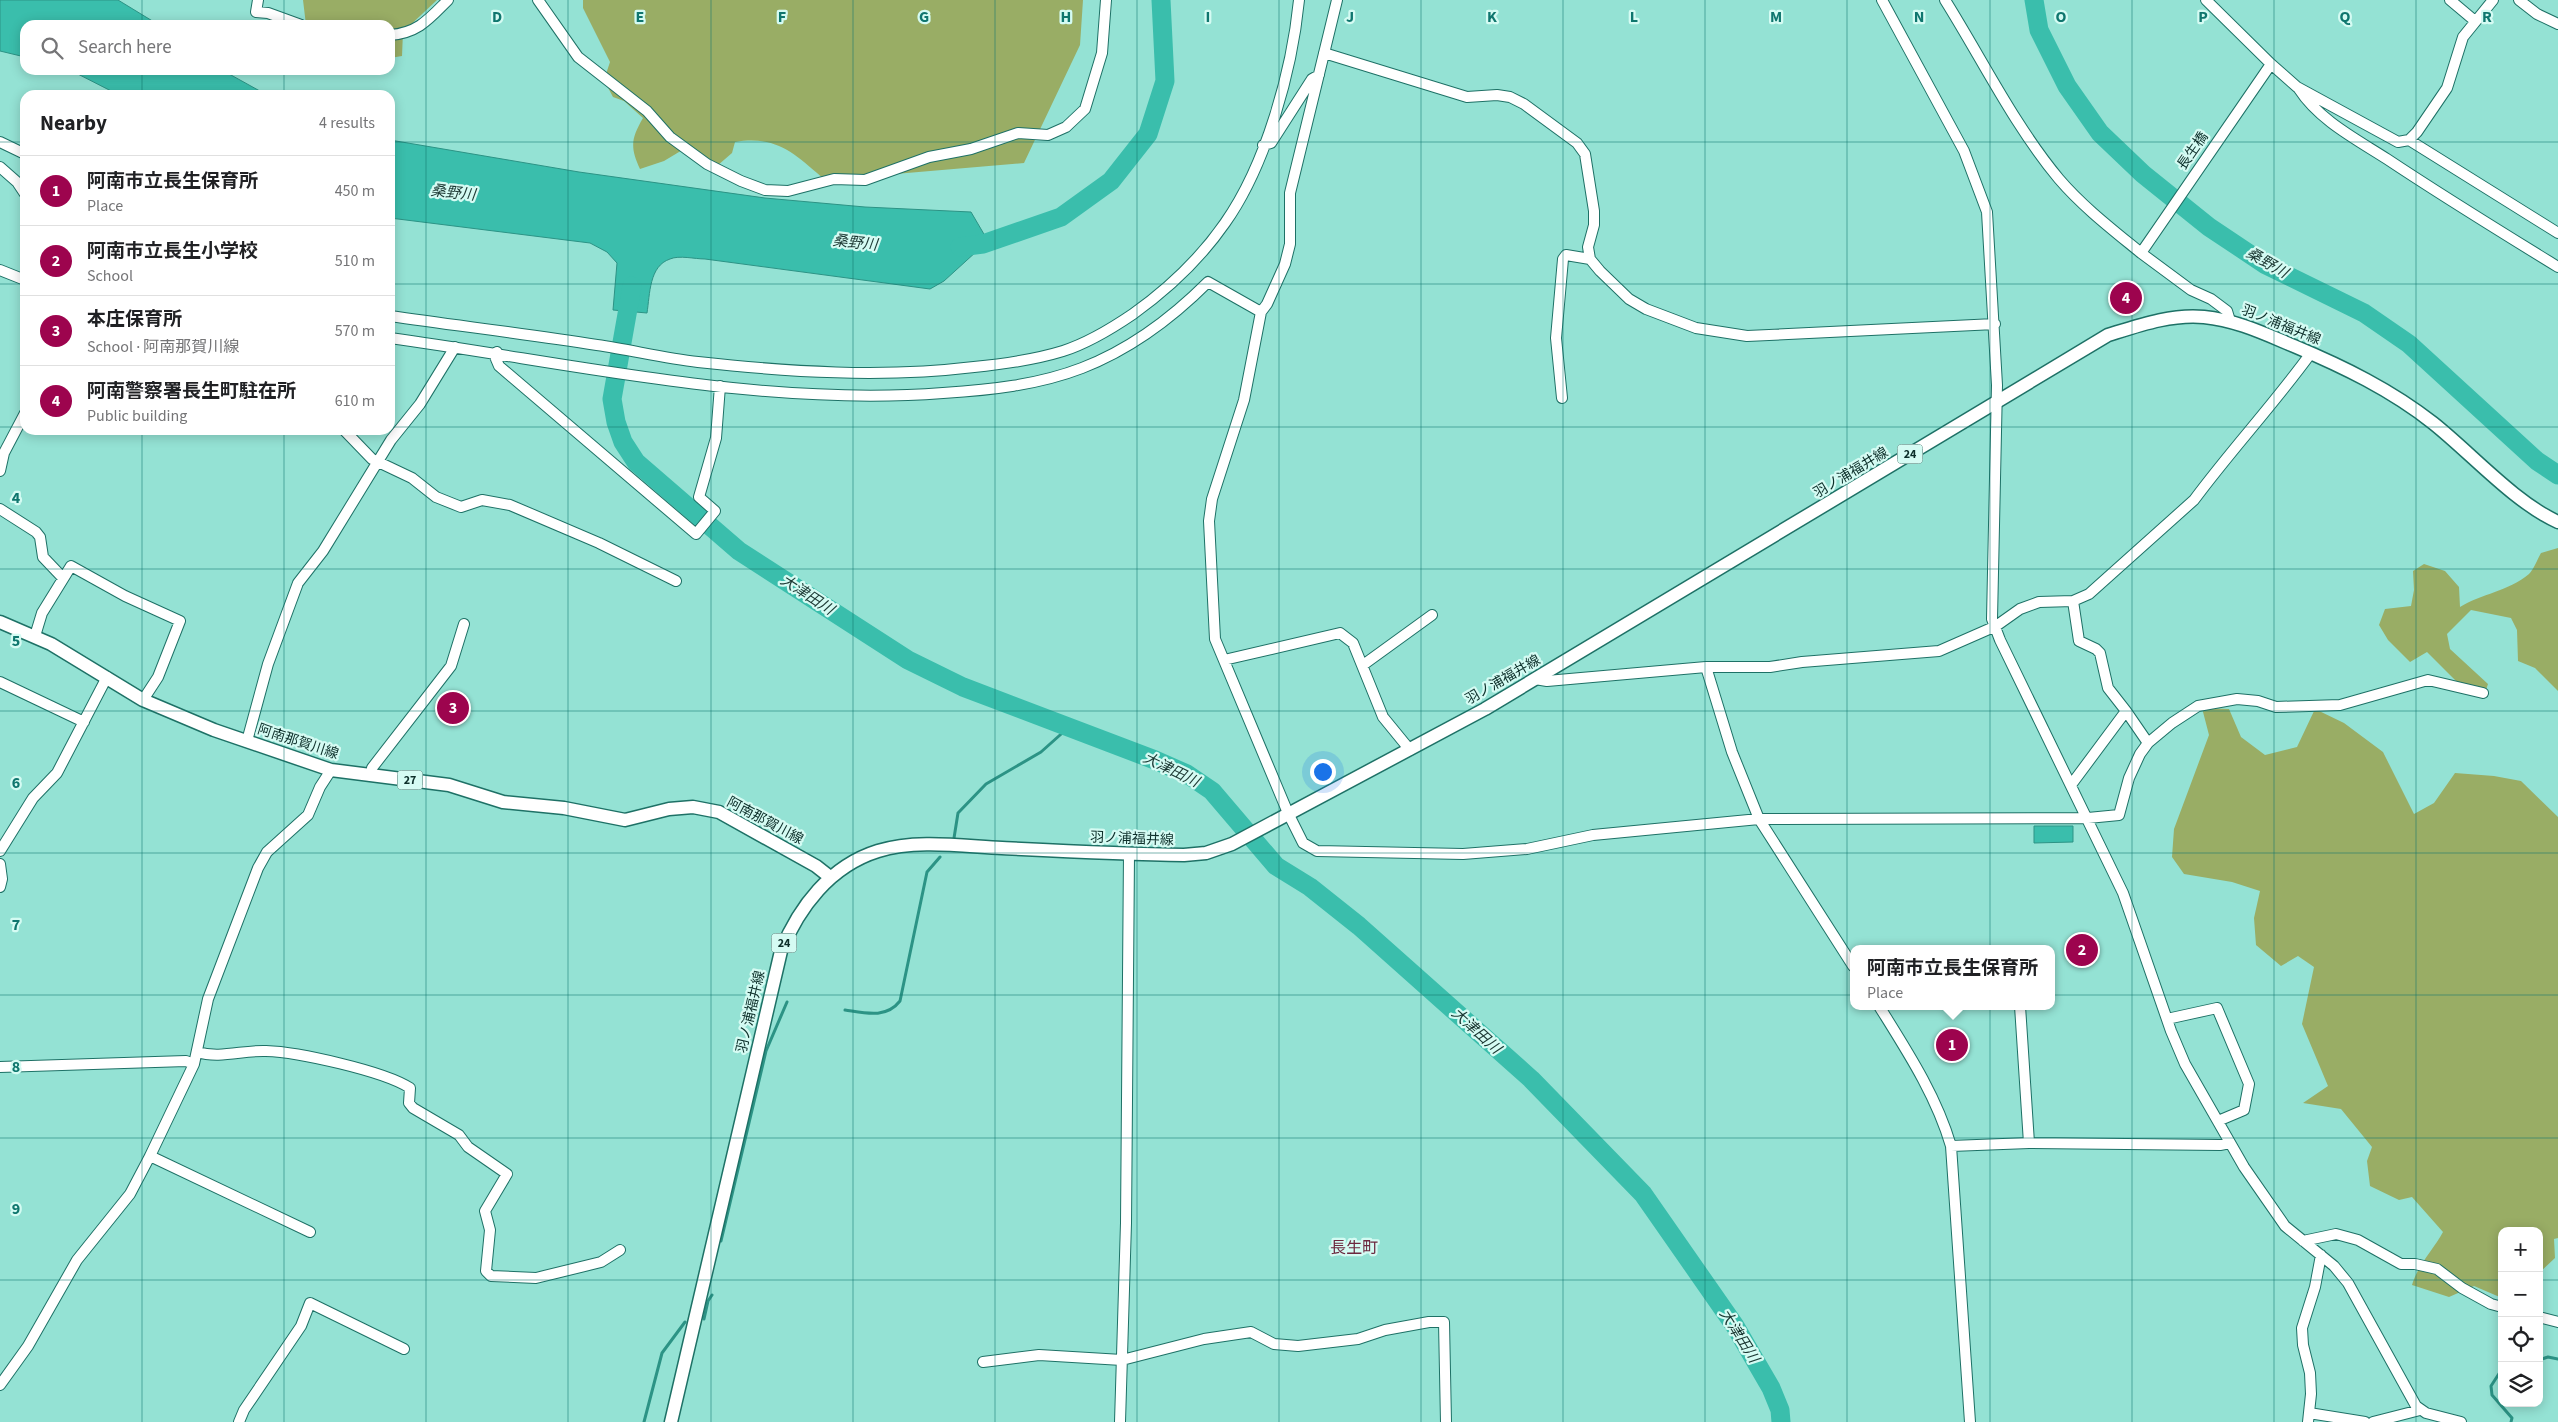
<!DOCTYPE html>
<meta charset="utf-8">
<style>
:root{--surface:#fff;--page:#f2f2f2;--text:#202124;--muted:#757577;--line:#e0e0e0;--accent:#9d044e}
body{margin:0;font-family:"Source Sans 3","Noto Sans JP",sans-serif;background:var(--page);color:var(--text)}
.controls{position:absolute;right:15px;bottom:15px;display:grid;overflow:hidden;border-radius:10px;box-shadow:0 2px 12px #0003}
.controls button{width:45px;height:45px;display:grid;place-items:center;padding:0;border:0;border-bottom:1px solid var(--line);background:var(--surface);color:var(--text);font:25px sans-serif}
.you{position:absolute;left:1322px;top:771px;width:18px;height:18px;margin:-12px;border:4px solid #fff;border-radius:50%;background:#1a73e8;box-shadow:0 0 0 8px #1a73e833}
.badge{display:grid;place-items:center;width:32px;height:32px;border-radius:50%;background:var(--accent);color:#fff;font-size:16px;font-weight:700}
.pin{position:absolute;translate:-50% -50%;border:2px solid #fff;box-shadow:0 1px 5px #0006}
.popup{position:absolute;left:1850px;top:945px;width:205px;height:65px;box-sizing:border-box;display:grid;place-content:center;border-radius:10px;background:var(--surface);filter:drop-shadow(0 1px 4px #0005);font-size:16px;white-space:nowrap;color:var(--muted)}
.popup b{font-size:19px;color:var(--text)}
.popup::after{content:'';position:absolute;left:50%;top:100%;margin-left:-10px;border:10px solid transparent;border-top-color:var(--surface)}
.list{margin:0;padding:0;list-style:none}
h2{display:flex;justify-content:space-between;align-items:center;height:65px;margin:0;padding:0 20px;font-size:21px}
h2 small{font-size:16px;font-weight:400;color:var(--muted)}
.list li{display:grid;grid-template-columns:32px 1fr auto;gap:15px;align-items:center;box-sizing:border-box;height:70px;padding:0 20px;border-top:1px solid var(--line)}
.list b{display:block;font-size:19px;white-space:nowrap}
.list p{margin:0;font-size:16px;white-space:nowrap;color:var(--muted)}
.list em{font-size:16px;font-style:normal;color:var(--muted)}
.icon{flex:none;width:28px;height:28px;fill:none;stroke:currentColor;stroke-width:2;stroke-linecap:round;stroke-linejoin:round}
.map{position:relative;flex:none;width:2558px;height:1422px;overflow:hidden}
.search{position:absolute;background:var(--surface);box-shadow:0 2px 12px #0003;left:20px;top:20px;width:375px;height:55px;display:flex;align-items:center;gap:12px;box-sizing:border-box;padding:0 18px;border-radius:15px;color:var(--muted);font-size:19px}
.panel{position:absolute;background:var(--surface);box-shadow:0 2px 12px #0003;left:20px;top:90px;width:375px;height:345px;border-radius:15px}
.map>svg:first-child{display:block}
</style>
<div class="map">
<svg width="2558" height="1422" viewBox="0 0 2558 1422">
<rect width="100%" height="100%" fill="#94e2d4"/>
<path fill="#99ad65" d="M303 0H437L403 32 402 56 390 58V25H306Z
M583 0H1083L1080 45 1024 163 825 180C795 154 777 135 735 142L732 153 717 166 689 146 664 161 640 169C630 147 631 139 643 118L624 101 613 97 604 80 610 62 583 8Z
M2558 548V691L2535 668 2518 661 2517 630 2511 618 2471 610 2447 634 2450 649 2488 684 2486 690 2457 682 2427 652 2410 662 2388 640 2379 625 2385 609 2411 606 2414 590 2413 571 2424 564 2445 571 2459 587 2460 607C2481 594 2509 591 2529 574 2534 569 2537 560 2541 553Z
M2202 708 2229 709 2241 737 2265 755 2297 747 2315 709 2344 723 2383 752 2414 814 2434 803 2455 773 2494 776 2521 781 2558 817V1238L2554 1239 2555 1258 2539 1273V1231H2502V1298L2474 1286 2449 1297 2412 1285C2418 1265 2433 1250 2443 1232L2412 1197 2399 1200 2370 1186 2367 1161 2372 1147 2341 1109 2303 1103 2328 1086 2302 1024 2314 967 2298 956 2281 966 2256 945 2254 918 2260 891 2232 882 2184 874 2172 857 2174 829 2209 735Z"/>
<path fill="#3abeac" stroke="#2c9385" d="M0 0H118L159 25H25V57L0 51Z
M70 70H222L267 95H119Z
M390 140 579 172 765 198 865 207 971 212 988 241 944 281 930 289 705 259C695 259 679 255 670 259 649 266 650 294 647 313L613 310 617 263 607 252 590 243 390 218Z
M2034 826H2073V842L2034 843Z"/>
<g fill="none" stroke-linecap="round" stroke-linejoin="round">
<path stroke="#2c9385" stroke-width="3" d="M954 838 958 813 986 784 1041 752 1069 727
M845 1010C865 1013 886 1019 900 1001L927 872 940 857
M721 1241 766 1051 787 1002
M704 1319 708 1301 712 1295
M2539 1360 2548 1357 2558 1359
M2502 1369 2491 1386 2492 1395 2512 1418 2511 1422
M644 1422 662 1353 685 1322"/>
<path stroke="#3abeac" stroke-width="19" d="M2034 0 2039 30 2067 86 2100 133 2143 174 2209 227 2266 265 2364 313 2409 344 2537 461 2558 475
M960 247 983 244 1061 217 1111 181 1148 134 1165 81 1161 0
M632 286 612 399 616 422 623 442 636 462 739 551 908 660 963 687 1155 760 1187 774 1212 791 1276 866 1310 887 1359 926 1531 1079 1643 1194 1735 1326 1771 1388 1780 1410 1781 1422"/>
<defs>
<path id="minor" d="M258 0 256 12 268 13 301 25
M538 0 578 57 647 111 670 137 707 164 741 181 765 190 788 191 834 179 865 180 929 157 971 149 1018 133 1048 135 1066 127 1085 109 1102 53 1106 0
M1337 0 1290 193V244L1285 264 1267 304 1261 312 1244 400 1212 499 1209 521 1215 639 1288 813 1303 843 1317 851 1463 854 1527 849 1593 835 1759 819 2088 818 2119 815 2129 778 2140 754 2148 743 2172 723 2198 706 2237 699 2258 701 2276 707 2340 705 2428 680 2483 693
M1882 0 1964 151 1987 212 1997 385 1992 619 2000 640 2123 893 2171 1031 2185 1064 2244 1167 2285 1226 2334 1266 2348 1283 2416 1406 2426 1413 2461 1422
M1945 0C1982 59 2014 125 2059 179 2083 207 2113 230 2141 253
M2206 0 2271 64
M2450 0 2475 21
M2519 0 2537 14 2558 24
M390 35C418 33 429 19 448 0
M1324 53 1467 97 1497 95 1510 97 1524 104 1577 143 1585 154 1594 211V225L1588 247 1590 259 1600 271 1629 299 1646 309 1696 328 1747 336 1995 324
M2299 89C2319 120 2356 139 2387 159 2444 197 2501 232 2558 267
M2409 140 2558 233
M0 142 25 154
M1263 145 1271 143 1312 79 1319 75
M0 167 17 182 25 194
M0 270 25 280
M390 316C459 326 528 334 597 345 631 350 664 358 698 362 789 372 883 378 974 367 1004 364 1034 360 1063 351 1088 343 1111 329 1133 314 1168 289 1200 259 1225 223 1266 165 1292 71 1299 0
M2230 321 2227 311 2211 299 2191 290 2141 253 2271 64 2297 87 2398 142 2409 140 2417 132 2447 88 2463 37 2493 0
M390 338C572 363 759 407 943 393 990 390 1038 385 1082 368 1131 349 1171 319 1208 282L1261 312
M497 352 496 359 499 366 696 534 715 511 699 497 716 438 720 386
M1562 398 1556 338 1563 259 1566 255 1590 259
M344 430 372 459 412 478 436 497 461 507 482 500 510 505 599 543 676 581
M0 471 4 453 25 413
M0 509 36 532 40 537 43 557 63 578
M2073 601 2079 641 2096 649 2100 653 2108 688 2126 711
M35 636 42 613 71 566 125 596 180 621 158 677 143 700
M1224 660 1340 633 1353 643 1383 717 1410 750
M1363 665 1432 615
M1706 667 1732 752 1759 819 1853 966
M1535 679 1547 681 1706 667H1770L1802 662 1939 651 1996 626 2020 609 2039 602 2073 601 2089 594 2194 500C2231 450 2274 404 2311 353
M0 682 84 722
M247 741 268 664 298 583 323 551 391 440 420 404 455 347
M371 776 372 768 451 666 464 624
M2071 785 2126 711 2148 743
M0 851 33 798 57 773 107 677
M0 864 2 879 0 887
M1879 1006C1907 1051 1936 1095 1951 1146L1970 1422
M2020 1006 2029 1143
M2167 1019 2217 1008 2249 1084 2244 1110 2218 1121
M197 1052C220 1059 243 1050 266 1051 298 1052 384 1071 410 1088L409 1103 413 1108 459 1135 468 1147 507 1174 485 1211 490 1230 486 1271 491 1276 536 1278 601 1262 620 1250
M0 1067 186 1061 194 1064
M1951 1146 2029 1143 2220 1145 2230 1143
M150 1156 310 1232
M2303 1241 2336 1234 2358 1240 2401 1264H2415L2437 1269 2462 1288 2491 1304 2502 1307
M2539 1317 2558 1322
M983 1362 1039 1355 1122 1360 1204 1339 1251 1332 1274 1344 1298 1346 1358 1339 1385 1330 1429 1322H1444L1446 1422
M0 1385 28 1346 77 1260 130 1194 150 1156 194 1064 208 999 258 868 267 852 308 815 320 787 331 770
M2309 1413 2365 1422
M239 1422 244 1410 301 1326 310 1303 404 1349
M1120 1422 1126 1223 1129 854
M2308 1422 2311 1394 2310 1373 2303 1345 2302 1328 2315 1287 2321 1255
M2373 1422 2420 1410"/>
<path id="major" d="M0 622 51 644 143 700 214 730 331 770 449 785 503 802 564 808 625 820 669 809 693 807 719 812 816 866 830 877
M671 1422 781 951C799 907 830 866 878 851 916 839 962 846 1002 848 1063 851 1123 854 1184 855L1206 853 1232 844 1485 709 2108 335C2140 325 2171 314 2204 317 2236 320 2265 334 2294 346 2344 367 2391 390 2433 423 2472 454 2514 502 2558 522"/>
</defs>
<use href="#minor" stroke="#1e7166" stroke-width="12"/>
<use href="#major" stroke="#1e7166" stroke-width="15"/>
<use href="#minor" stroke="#fff" stroke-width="10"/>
<use href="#major" stroke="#fff" stroke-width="12"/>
</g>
<path fill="none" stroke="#0f766e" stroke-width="1" stroke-opacity="0.55" d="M142 0V25M284 0V25M426 0V1422M568 0V1422M711 0V1422M853 0V1422M995 0V1422M1137 0V1422M1279 0V1422M1421 0V1422M1563 0V1422M1705 0V1422M1847 0V1422M1990 0V1422M2132 0V1422M2274 0V1422M2416 0V1422M142 70V95M284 70V95M0 142H25M390 142H2558M0 284H25M390 284H2558M0 427H25M390 427H2558M142 430V1422M284 430V1422M0 569H2558M0 711H2558M0 853H2558M0 995H2558M0 1138H2558M0 1280H2502M2539 1280H2558"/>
<g text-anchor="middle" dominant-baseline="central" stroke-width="4.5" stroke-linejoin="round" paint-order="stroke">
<g fill="#d5fbf3" stroke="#496c66" stroke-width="1">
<rect x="1897.5" y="444.5" width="25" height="19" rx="4"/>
<rect x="397.5" y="770.5" width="25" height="19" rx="4"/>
<rect x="771.5" y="933.5" width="25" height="19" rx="4"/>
</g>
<g font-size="12" font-weight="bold" fill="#0d2f2a">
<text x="1910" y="454">24</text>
<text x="410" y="780">27</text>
<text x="784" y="943">24</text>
</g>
<g font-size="14" fill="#0d2f2a" stroke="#d5fbf3">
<text transform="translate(2193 151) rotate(-55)">長生橋</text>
<text transform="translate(2281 325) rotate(22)">羽ノ浦福井線</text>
<text transform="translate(1851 473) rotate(-31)">羽ノ浦福井線</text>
<text transform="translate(1503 680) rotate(-30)">羽ノ浦福井線</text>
<text transform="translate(298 742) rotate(18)">阿南那賀川線</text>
<text transform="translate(765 821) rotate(28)">阿南那賀川線</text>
<text transform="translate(1132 839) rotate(2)">羽ノ浦福井線</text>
<text transform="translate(751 1012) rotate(-77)">羽ノ浦福井線</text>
</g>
<g font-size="15" font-style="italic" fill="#1b3732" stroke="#d5fbf3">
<text transform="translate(453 193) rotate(6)">桑野川</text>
<text transform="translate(855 243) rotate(6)">桑野川</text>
<text transform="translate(2267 263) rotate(30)">桑野川</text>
<text transform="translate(807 595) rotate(33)">大津田川</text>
<text transform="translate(1171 770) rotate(26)">大津田川</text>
<text transform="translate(1476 1031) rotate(42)">大津田川</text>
<text transform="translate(1739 1336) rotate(58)">大津田川</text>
</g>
<g font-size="16" fill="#6c273e" stroke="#d5fbf3">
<text x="1354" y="1248">長生町</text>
</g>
</g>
<g font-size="16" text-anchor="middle" font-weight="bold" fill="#0f766e" stroke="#d5fbf3" stroke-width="4.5" stroke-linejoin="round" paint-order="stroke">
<text x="497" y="22">D</text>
<text x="640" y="22">E</text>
<text x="782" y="22">F</text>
<text x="924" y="22">G</text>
<text x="1066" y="22">H</text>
<text x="1208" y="22">I</text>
<text x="1350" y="22">J</text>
<text x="1492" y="22">K</text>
<text x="1634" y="22">L</text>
<text x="1776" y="22">M</text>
<text x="1919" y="22">N</text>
<text x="2061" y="22">O</text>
<text x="2203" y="22">P</text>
<text x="2345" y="22">Q</text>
<text x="2487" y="22">R</text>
<text x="16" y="503">4</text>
<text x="16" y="646">5</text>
<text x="16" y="788">6</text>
<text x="16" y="930">7</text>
<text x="16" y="1072">8</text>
<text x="16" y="1214">9</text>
</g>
</svg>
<div class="controls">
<button>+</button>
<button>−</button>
<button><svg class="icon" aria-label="locate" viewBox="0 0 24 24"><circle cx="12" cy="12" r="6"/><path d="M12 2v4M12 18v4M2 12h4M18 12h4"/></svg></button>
<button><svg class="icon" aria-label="layers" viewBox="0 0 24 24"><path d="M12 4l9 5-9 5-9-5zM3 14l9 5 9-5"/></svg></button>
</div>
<div class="you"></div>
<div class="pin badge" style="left:1952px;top:1045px">1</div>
<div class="popup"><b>阿南市立長生保育所</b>Place</div>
<div class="pin badge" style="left:2082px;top:950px">2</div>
<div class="pin badge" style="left:453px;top:708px">3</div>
<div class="pin badge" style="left:2126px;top:298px">4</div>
<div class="search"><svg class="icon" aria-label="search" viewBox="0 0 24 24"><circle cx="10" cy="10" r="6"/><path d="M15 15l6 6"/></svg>Search here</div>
<section class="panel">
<h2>Nearby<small>4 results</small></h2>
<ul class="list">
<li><span class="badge">1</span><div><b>阿南市立長生保育所</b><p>Place</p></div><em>450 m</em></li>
<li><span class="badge">2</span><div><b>阿南市立長生小学校</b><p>School</p></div><em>510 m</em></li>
<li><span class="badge">3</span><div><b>本庄保育所</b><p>School · 阿南那賀川線</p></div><em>570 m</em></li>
<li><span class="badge">4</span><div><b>阿南警察署長生町駐在所</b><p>Public building</p></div><em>610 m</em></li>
</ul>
</section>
</div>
